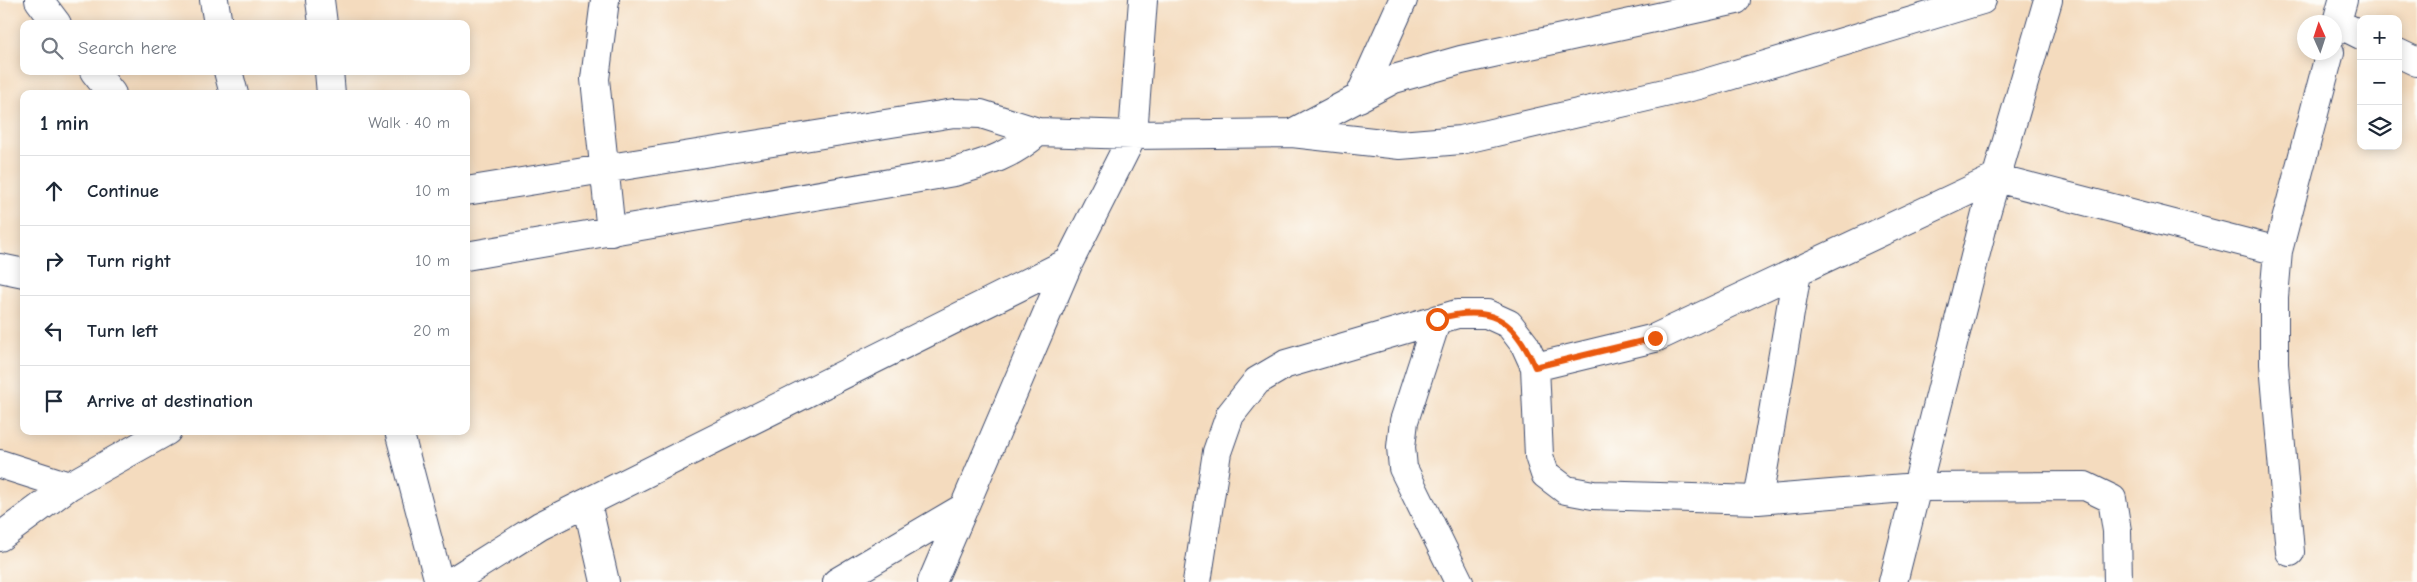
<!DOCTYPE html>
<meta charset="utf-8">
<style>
:root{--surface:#fff;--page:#f2f2f3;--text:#1f2937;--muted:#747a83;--line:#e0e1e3}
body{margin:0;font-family:"Comic Neue",sans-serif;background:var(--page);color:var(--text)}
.controls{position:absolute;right:15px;top:15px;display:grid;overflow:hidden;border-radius:10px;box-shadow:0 2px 12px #0003}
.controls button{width:45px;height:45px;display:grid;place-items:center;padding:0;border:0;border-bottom:1px solid var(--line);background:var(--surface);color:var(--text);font:25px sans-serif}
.compass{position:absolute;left:2297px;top:15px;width:45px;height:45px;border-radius:50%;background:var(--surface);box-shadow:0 2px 12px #0003;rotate:357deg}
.stop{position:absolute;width:15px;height:15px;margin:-11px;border:4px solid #ea580c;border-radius:50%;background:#fff}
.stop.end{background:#ea580c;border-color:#fff;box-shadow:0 1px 5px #0008}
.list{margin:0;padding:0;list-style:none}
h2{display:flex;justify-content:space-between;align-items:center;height:65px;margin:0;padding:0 20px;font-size:21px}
h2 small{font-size:16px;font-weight:400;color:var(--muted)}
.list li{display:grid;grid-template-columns:32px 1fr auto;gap:15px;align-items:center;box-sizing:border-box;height:70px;padding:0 20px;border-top:1px solid var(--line)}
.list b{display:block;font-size:19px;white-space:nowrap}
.list em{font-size:16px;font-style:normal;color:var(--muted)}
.icon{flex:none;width:28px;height:28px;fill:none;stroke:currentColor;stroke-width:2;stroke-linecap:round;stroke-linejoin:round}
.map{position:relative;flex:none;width:2417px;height:582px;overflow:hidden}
.search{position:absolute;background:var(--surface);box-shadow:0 2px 12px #0003;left:20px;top:20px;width:450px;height:55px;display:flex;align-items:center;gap:12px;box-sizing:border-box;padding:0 18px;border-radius:10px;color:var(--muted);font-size:19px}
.panel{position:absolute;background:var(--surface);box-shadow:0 2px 12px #0003;left:20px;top:90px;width:450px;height:345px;border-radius:10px}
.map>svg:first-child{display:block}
</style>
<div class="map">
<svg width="2417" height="582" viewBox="0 0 2417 582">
<rect width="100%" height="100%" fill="#fdfcf7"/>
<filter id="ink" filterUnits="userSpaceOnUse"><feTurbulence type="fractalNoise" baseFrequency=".02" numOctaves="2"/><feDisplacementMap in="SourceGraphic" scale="10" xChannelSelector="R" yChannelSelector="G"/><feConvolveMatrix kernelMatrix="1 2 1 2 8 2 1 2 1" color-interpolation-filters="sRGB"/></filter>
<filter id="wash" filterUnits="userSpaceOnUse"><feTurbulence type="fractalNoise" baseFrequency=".0096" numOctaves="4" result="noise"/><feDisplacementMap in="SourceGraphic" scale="20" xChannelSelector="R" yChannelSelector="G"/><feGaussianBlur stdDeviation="1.12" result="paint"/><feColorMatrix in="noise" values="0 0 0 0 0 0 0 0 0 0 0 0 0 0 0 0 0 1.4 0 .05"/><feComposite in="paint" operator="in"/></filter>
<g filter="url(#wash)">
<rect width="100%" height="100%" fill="#f4dbbe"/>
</g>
<g filter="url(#ink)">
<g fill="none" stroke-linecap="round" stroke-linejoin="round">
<defs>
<path id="minor" d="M39 0 57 24
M214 0 218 24
M320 0 323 24
M605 0 595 79 611 232
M2337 23 2361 35
M2334 33 2343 0
M2398 53 2417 62
M94 71 112 94
M228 71 234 94
M329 71 331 94
M1359 98 1403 0
M1292 133 1394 79 1461 60 1736 0
M466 191 954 113 981 114 1038 132 1133 135 1292 133 1400 145 1461 140 1699 85 1982 0
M466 256 954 172C989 162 1010 156 1038 132
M0 268 24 273
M1437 319 1404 421 1401 447 1403 468 1459 582
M1535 367 1655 338 1996 178 2278 251
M399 431 439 582
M0 464 69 486 167 431
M1758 500 1797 272
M587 503 605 582
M0 537 69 486
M2290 552 2274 364V297L2278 251 2330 52
M451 582 540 526 1069 262
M837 582 963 508
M932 582 1069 262 1133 135 1143 0
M1197 582 1217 452 1230 415 1257 381 1286 364 1457 314H1487L1509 324 1525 345 1535 367 1539 456 1545 474 1566 490 1593 495 1758 500 1917 487 2085 486 2112 499 2117 531 2118 582
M1893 582 1986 213 2048 0"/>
</defs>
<use href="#minor" stroke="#3c496c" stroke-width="30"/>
<use href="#minor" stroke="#fff" stroke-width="28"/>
</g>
</g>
<g fill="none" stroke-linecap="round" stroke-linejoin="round" filter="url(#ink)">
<path stroke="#ea580c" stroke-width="6" d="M1437 319C1490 304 1514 318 1535 367L1655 338"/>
</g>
</svg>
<div class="controls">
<button>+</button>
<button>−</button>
<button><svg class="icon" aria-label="layers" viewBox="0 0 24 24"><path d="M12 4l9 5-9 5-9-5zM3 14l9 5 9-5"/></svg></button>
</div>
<svg class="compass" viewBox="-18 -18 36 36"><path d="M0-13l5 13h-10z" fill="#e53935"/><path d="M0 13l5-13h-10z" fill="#747a83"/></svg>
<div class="stop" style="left:1437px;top:319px"></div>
<div class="stop end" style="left:1655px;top:338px"></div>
<div class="search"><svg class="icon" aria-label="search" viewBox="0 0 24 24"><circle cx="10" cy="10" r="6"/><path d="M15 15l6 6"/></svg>Search here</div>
<section class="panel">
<h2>1 min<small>Walk · 40 m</small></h2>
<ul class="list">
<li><svg class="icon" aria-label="ahead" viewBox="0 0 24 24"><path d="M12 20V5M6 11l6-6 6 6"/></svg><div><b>Continue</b></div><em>10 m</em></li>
<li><svg class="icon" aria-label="right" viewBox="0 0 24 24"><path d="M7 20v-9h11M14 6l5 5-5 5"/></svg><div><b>Turn right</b></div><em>10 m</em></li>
<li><svg class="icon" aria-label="left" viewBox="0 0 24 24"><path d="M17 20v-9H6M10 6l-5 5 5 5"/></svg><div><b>Turn left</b></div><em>20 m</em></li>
<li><svg class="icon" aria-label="arrive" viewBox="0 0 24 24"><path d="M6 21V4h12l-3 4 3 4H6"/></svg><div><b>Arrive at destination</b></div></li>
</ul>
</section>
</div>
